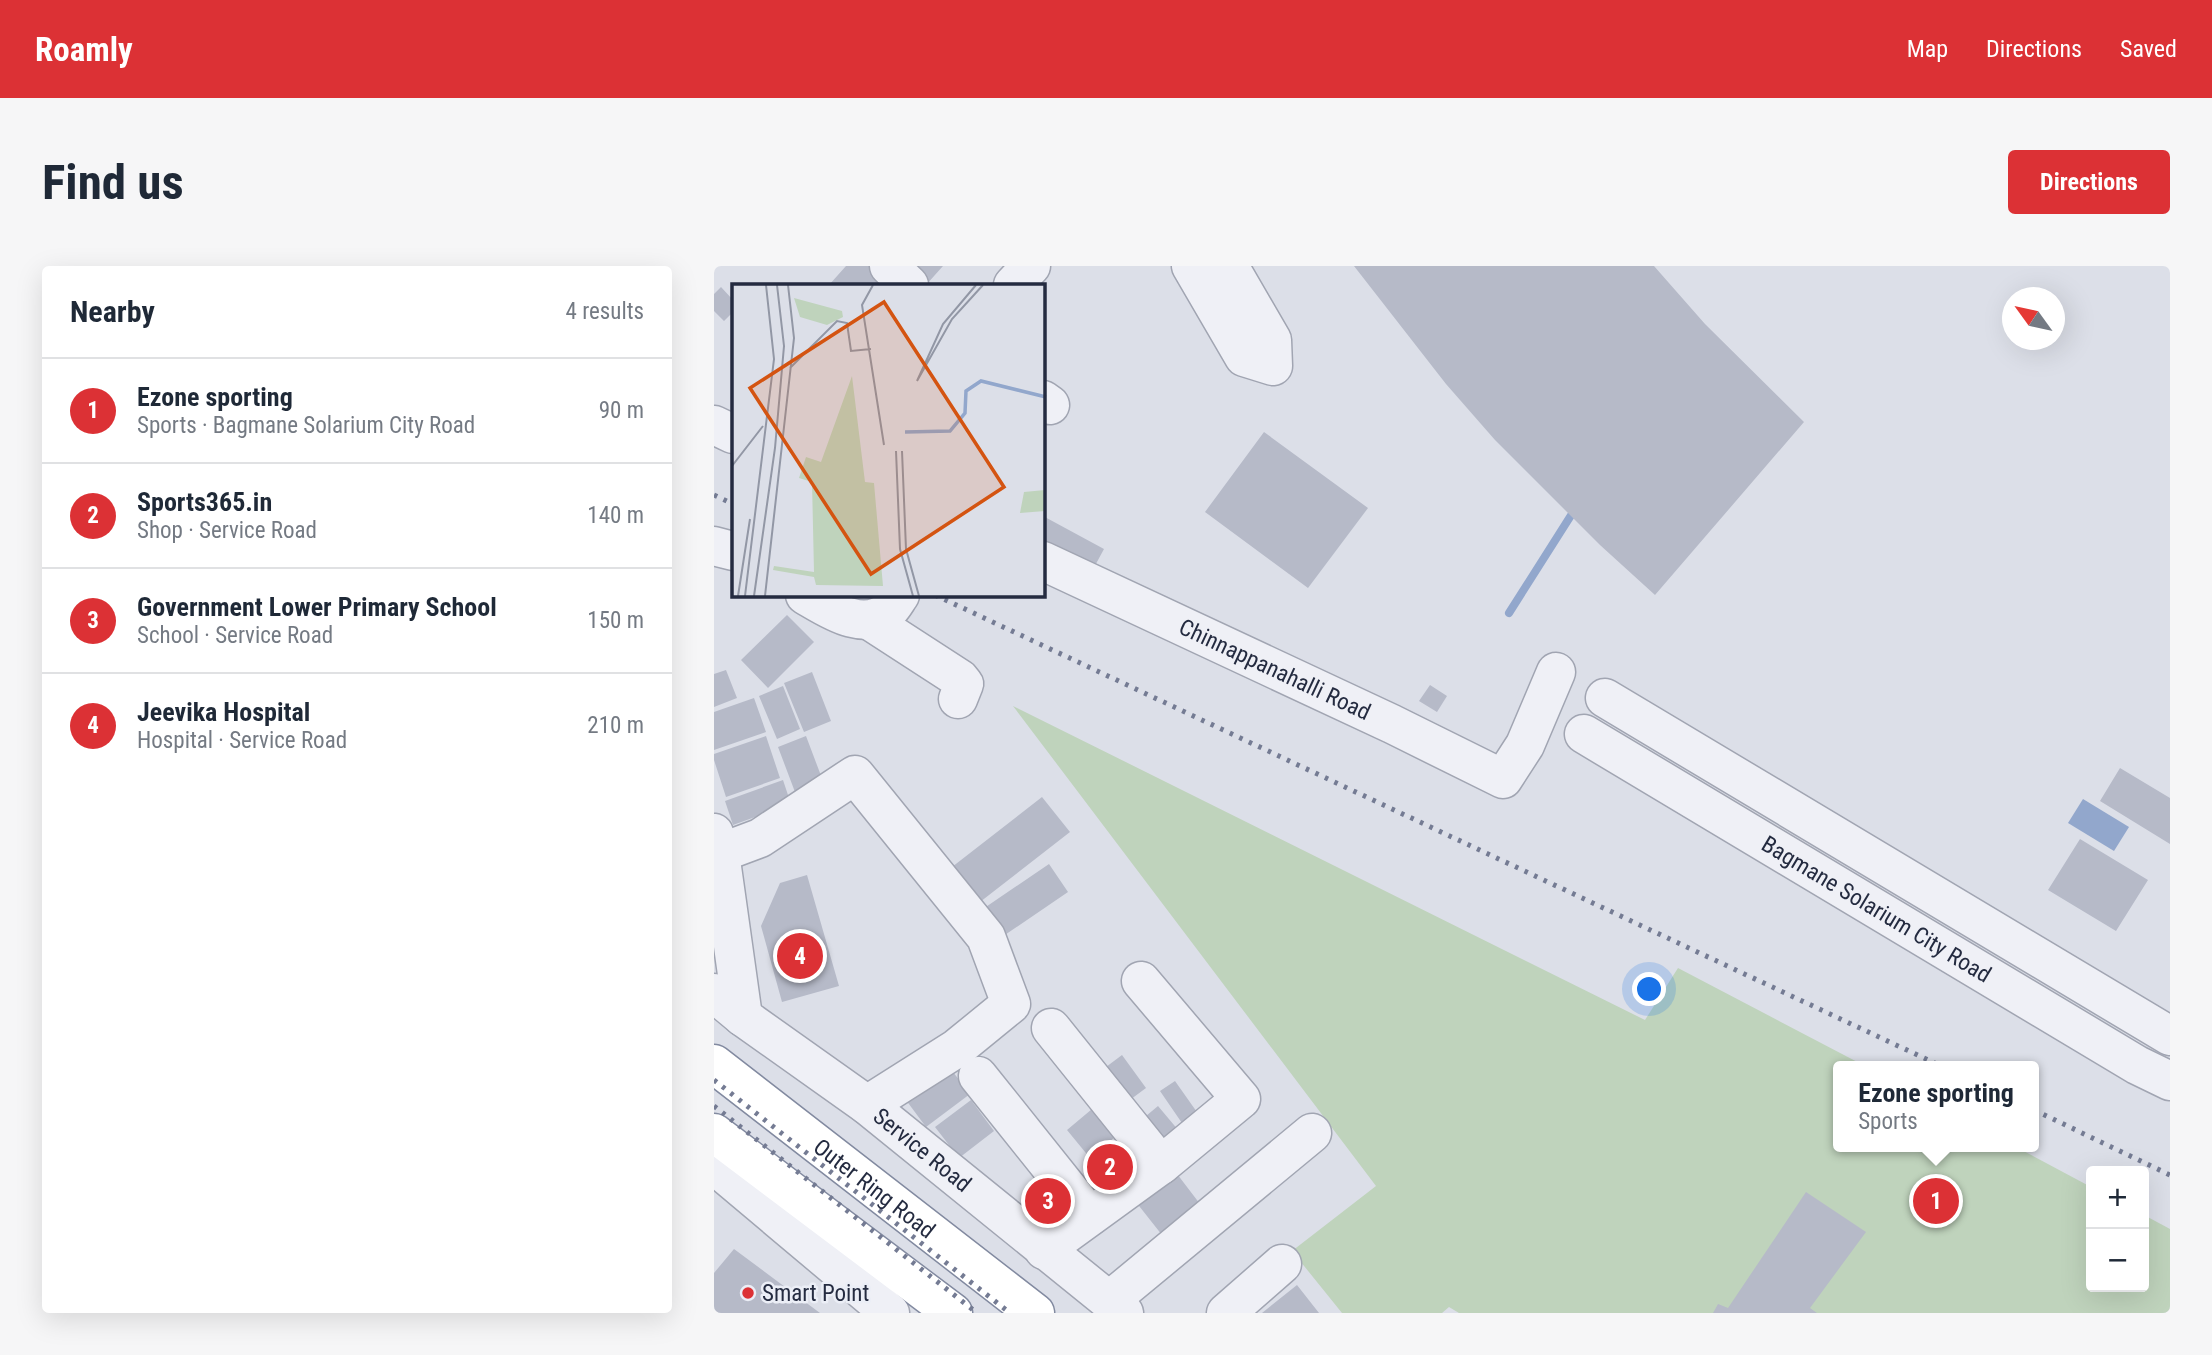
<!DOCTYPE html>
<meta charset="utf-8">
<style>
:root{--surface:#fff;--page:#f6f6f7;--text:#1f2937;--muted:#747a83;--line:#e0e1e3;--accent:#dc3135}
body{margin:0;font-family:"Roboto Condensed",sans-serif;background:var(--page);color:var(--text)}
.controls{position:absolute;right:21px;bottom:21px;display:grid;overflow:hidden;border-radius:7px;box-shadow:0 7px 28px #0002}
.controls button{width:63px;height:63px;display:grid;place-items:center;padding:0;border:0;border-bottom:2px solid var(--line);background:var(--surface);color:var(--text);font:35px sans-serif}
.compass{position:absolute;left:1288px;top:21px;width:63px;height:63px;border-radius:50%;background:var(--surface);box-shadow:0 7px 28px #0002;rotate:303deg}
.you{position:absolute;left:936px;top:724px;width:24px;height:24px;margin:-18px;border:5px solid #fff;border-radius:50%;background:#1a73e8;box-shadow:0 0 0 10px #1a73e833}
.badge{display:grid;place-items:center;width:46px;height:46px;border-radius:50%;background:var(--accent);color:#fff;font-size:23px;font-weight:700}
.pin{position:absolute;translate:-50% -50%;border:4px solid #fff;box-shadow:0 2px 7px #0006}
.popup{position:absolute;left:1119px;top:795px;width:206px;height:91px;box-sizing:border-box;display:grid;place-content:center;border-radius:7px;background:var(--surface);filter:drop-shadow(0 2px 5px #0005);font-size:23px;white-space:nowrap;color:var(--muted)}
.popup b{font-size:26px;color:var(--text)}
.popup::after{content:'';position:absolute;left:50%;top:100%;margin-left:-14px;border:14px solid transparent;border-top-color:var(--surface)}
.list{margin:0;padding:0;list-style:none}
h2{display:flex;justify-content:space-between;align-items:center;height:91px;margin:0;padding:0 28px;font-size:30px}
h2 small{font-size:23px;font-weight:400;color:var(--muted)}
.list li{display:grid;grid-template-columns:46px 1fr auto;gap:21px;align-items:center;box-sizing:border-box;height:105px;padding:0 28px;border-top:2px solid var(--line)}
.list b{display:block;font-size:26px;white-space:nowrap}
.list p{margin:0;font-size:23px;white-space:nowrap;color:var(--muted)}
.list em{font-size:23px;font-style:normal;color:var(--muted)}
.map{position:relative;flex:none;width:1456px;height:1047px;overflow:hidden;border-radius:7px}
header{display:flex;align-items:center;gap:42px;box-sizing:border-box;height:98px;padding:0 35px;background:var(--accent);color:#fff}
header strong{font-size:33px}
nav{display:flex;gap:38px;margin-inline-start:auto;font-size:24px}
.intro{display:flex;align-items:center;justify-content:space-between;box-sizing:border-box;height:168px;padding:0 42px}
h1{margin:0;font-size:49px}
.button{padding:18px 32px;border-radius:7px;background:var(--accent);color:#fff;font-size:24px;font-weight:700}
main{display:flex;gap:42px;padding:0 42px}
aside{flex:1;background:var(--surface);border-radius:7px;box-shadow:0 7px 28px #0002}
.map>svg:first-child{display:block}
</style>
<header>
<strong>Roamly</strong>
<nav><a>Map</a><a>Directions</a><a>Saved</a></nav>
</header>
<div class="intro"><h1>Find us</h1><a class="button">Directions</a></div>
<main>
<aside>
<h2>Nearby<small>4 results</small></h2>
<ul class="list">
<li><span class="badge">1</span><div><b>Ezone sporting</b><p>Sports · Bagmane Solarium City Road</p></div><em>90 m</em></li>
<li><span class="badge">2</span><div><b>Sports365.in</b><p>Shop · Service Road</p></div><em>140 m</em></li>
<li><span class="badge">3</span><div><b>Government Lower Primary School</b><p>School · Service Road</p></div><em>150 m</em></li>
<li><span class="badge">4</span><div><b>Jeevika Hospital</b><p>Hospital · Service Road</p></div><em>210 m</em></li>
</ul>
</aside>
<div class="map">
<svg width="1456" height="1047" viewBox="0 0 1456 1047">
<rect width="100%" height="100%" fill="#dcdfe8"/>
<path fill="#bfd3bc" d="M299 440 931 754 964 702 1151 800H1124V881H1302L1377 921V1021H1430V949L1456 963V1047H745L735 1041 728 1047H628L578 985 662 920Z"/>
<path fill="#92a7cc" d="M1369 533 1415 561 1400 585 1354 557Z"/>
<g fill="none" stroke-linecap="round" stroke-linejoin="round">
<path stroke="#92a7cc" stroke-width="8" d="M795 347 861 243"/>
</g>
<path fill="#b6bac8" d="M132 0H156L178 19H115Z
M187 0H229L212 19Z
M640 0H940L991 58 1090 156 941 329 886 279 781 174 732 118Z
M7 21 19 34V46L10 55 0 45V28Z
M550 166 654 242 594 322 491 246Z
M329 250 390 283 377 307 329 281Z
M73 349 100 376 54 422 27 394Z
M12 404 23 432 0 441V408Z
M98 406 117 455 90 466 70 417Z
M716 419 733 430 723 446 705 435Z
M69 420 86 463 63 473 45 430Z
M40 432 52 466 0 484V446Z
M52 470 66 512 12 531 0 494V488Z
M92 470 109 515 81 526 64 481Z
M1406 502 1456 532V578L1386 535Z
M69 514 77 538 19 559 11 535Z
M328 531 356 566 266 636 238 601Z
M1366 573 1434 614 1402 665 1334 624Z
M335 598 354 626 282 675 263 647Z
M93 609 125 720 68 736 47 660 66 617Z
M408 789 432 822 405 842 380 810Z
M229 793 256 828 212 861 186 826Z
M461 815 485 849 470 860 446 825Z
M257 834 280 865 245 892 221 861Z
M384 838 407 866 376 892 353 864Z
M444 840 465 865 441 885 420 860Z
M407 872 432 901 403 925 378 896Z
M457 900 486 938 448 969 418 931Z
M1092 926 1152 966 1096 1042 1103 1047H999L1004 1038 1014 1042Z
M20 983 106 1047H0V1007Z
M583 1019 605 1047H548Z"/>
<g fill="none" stroke-linecap="round" stroke-linejoin="round">
<defs>
<g id="minor">
<path d="M175 0 195 19"/>
<path d="M477 0 530 91 559 100 558 74 515 0"/>
<path d="M299 19 317 0"/>
<path d="M329 134 336 139"/>
<path d="M0 159 19 168"/>
<path d="M0 280 19 285"/>
<path id="s1" d="M329 295 678 458 789 513 811 479 842 406"/>
<path d="M91 329C115 343 151 368 176 343 180 339 183 333 186 329"/>
<path d="M155 354 246 413 250 418 244 433"/>
<path d="M891 432 1456 770"/>
<path id="s2" d="M870 468 1423 799 1456 815"/>
<path d="M0 567 6 587 29 751"/>
<path d="M6 587 46 572 141 509 272 671 297 738 243 782 153 839"/>
<path d="M427 715 527 833 447 899"/>
<path id="s3" d="M0 727 29 751 153 839 410 1047"/>
<path d="M264 810 376 950"/>
<path d="M0 899 176 1047"/>
<path d="M330 984 447 899 337 762"/>
<path d="M395 1035 598 867"/>
<path d="M512 1047 568 998"/>
</g>
<g id="highway">
<path id="s4" d="M0 798 321 1047"/>
<path d="M0 867 239 1047"/>
</g>
</defs>
<use href="#minor" stroke="#a1a5b2" stroke-width="41"/>
<use href="#highway" stroke="#828aa0" stroke-width="41"/>
<use href="#minor" stroke="#eff0f6" stroke-width="38"/>
<use href="#highway" stroke="#fff" stroke-width="38"/>
<path stroke="#747b93" stroke-width="5" stroke-dasharray="3.5 7" stroke-linecap="butt" d="M0 229 19 238
M221 329 1227 800
M0 814 296 1047
M0 840 263 1047
M1320 844 1456 909"/>
</g>
<circle fill="#dc3135" stroke="#ebeef6" stroke-width="2.5" cx="34" cy="1027" r="7"/>
<g text-anchor="middle" dominant-baseline="central" stroke-width="5" stroke-linejoin="round" paint-order="stroke">
<g font-size="23" fill="#242b40" stroke="#ebeef6">
<text stroke="none"><textPath href="#s1" startOffset="256">Chinnappanahalli Road</textPath></text>
<text stroke="none"><textPath href="#s2" startOffset="341">Bagmane Solarium City Road</textPath></text>
<text stroke="none"><textPath href="#s3" startOffset="261">Service Road</textPath></text>
<text stroke="none"><textPath href="#s4" startOffset="203">Outer Ring Road</textPath></text>
</g>
<g font-size="23" fill="#242b40" stroke="#ebeef6" text-anchor="start">
<text x="48" y="1027">Smart Point</text>
</g>
</g>
<g transform="translate(18 18)">
<rect width="313" height="313" fill="#dcdfe8"/>
<path d="M62 14 110 27 111 33 95 41 68 33ZM120 92 133 198 142 199 151 302 84 301 82 293 41 286 42 282 82 288 80 198 67 194 74 173 89 178ZM313 206V227L288 229 292 208Z" fill="#bfd3bc"/>
<path fill="none" stroke="#92a7cc" stroke-width="3.5" d="M173 148 218 147 233 129 234 107 249 97 314 113"/>
<path fill="none" stroke="#9297a5" stroke-width="2" d="M141 1 130 21 152 161M58 84 105 37 115 39 119 67 139 65M185 97 220 35 251 1M185 97 211 40 244 1M164 167 168 265 181 312M170 167 174 265 187 312M0 182 31 142M6 312 18 235M13 312 42 75 34 1M22 312 43 164 52 62 45 1M33 312 62 54 56 1"/>
<path fill="#d45411" fill-opacity="0.15" stroke="#d45411" stroke-width="3.5" d="M152 18 272 203 139 290 18 104Z"/>
<rect width="313" height="313" fill="none" stroke="#242b40" stroke-width="3.5"/>
</g>
</svg>
<div class="controls">
<button>+</button>
<button>−</button>
</div>
<svg class="compass" viewBox="-18 -18 36 36"><path d="M0-13l5 13h-10z" fill="#e53935"/><path d="M0 13l5-13h-10z" fill="#747a83"/></svg>
<div class="you"></div>
<div class="pin badge" style="left:1222px;top:935px">1</div>
<div class="popup"><b>Ezone sporting</b>Sports</div>
<div class="pin badge" style="left:396px;top:901px">2</div>
<div class="pin badge" style="left:334px;top:935px">3</div>
<div class="pin badge" style="left:86px;top:690px">4</div>
</div>
</main>
